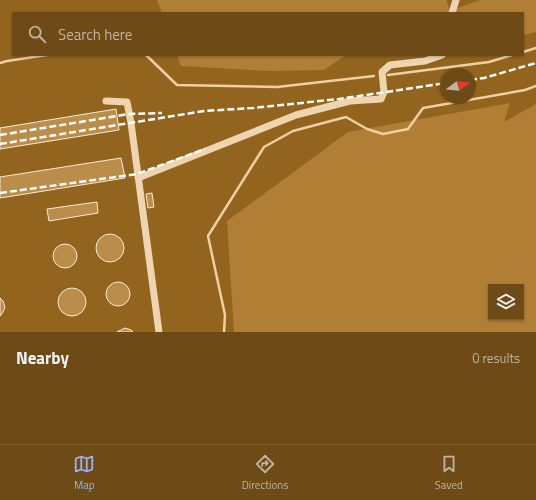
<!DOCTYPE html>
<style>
:root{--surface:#6e4b16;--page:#765523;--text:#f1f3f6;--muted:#bfb3a1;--line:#806335;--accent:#95b2f1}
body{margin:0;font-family:"Titillium Web",sans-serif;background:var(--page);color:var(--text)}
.controls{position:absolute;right:12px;bottom:12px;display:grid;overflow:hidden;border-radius:0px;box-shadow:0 1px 3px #0004}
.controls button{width:36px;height:36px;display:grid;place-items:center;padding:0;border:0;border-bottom:1px solid var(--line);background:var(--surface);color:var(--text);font:20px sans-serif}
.compass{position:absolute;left:440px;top:68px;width:36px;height:36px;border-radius:50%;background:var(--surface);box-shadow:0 1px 3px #0004;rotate:74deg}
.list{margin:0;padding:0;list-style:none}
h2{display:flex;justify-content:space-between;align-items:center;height:52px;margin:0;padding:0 16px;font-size:17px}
h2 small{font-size:13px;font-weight:400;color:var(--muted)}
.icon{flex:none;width:22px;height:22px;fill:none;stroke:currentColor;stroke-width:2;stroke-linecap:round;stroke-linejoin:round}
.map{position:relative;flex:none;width:536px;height:332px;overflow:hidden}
.search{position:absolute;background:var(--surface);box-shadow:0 1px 3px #0004;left:12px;right:12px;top:12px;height:44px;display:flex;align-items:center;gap:10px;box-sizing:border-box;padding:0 14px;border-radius:0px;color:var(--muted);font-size:15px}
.sheet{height:112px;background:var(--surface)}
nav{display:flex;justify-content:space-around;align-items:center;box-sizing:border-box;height:56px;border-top:1px solid var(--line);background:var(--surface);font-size:11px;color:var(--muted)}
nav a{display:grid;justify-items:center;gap:2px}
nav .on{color:var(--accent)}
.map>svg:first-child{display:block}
</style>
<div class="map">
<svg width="536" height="332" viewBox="0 0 536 332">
<rect width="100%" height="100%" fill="#93641e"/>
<path fill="#b17e36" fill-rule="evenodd" d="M157 0H446L450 11 480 0H536V32L523 35V13H162Z
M177 55H346L324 70 270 71 181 66Z
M510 103 504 122 536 104V332H234L227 221 348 132ZM491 287H521V317H491Z"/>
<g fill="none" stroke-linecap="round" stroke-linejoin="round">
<path stroke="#f0cfa3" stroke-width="2.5" d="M523 52 536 48
M146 55 177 85 277 87 374 76
M0 63 7 61 47 55
M388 75 489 62 512 55
M224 332 225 315 208 236 264 147 293 131 346 117 367 129 383 134 408 129 423 108 525 90 536 86"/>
</g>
<path fill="#bb8d4b" stroke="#faebd6" d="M116 109 119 130 0 149V128Z
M121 158 125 178 0 198V177Z
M152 193 154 207 148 208 146 194Z
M97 202 98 213 49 221 47 209Z
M96 248a14 14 0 1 1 28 0a14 14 0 1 1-28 0Z
M53 256a12 12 0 1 1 24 0a12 12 0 1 1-24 0Z
M106 294a12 12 0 1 1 24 0a12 12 0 1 1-24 0Z
M58 302a14 14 0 1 1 28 0a14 14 0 1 1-28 0Z
M0 298 3 301 5 307 3 312 0 316Z
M125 328 131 330 133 332H117Z"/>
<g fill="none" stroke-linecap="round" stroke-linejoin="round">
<path stroke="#eed4b0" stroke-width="7" d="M452 13 456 0
M106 101 127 102 131 123 159 332
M138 178 296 115 350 101 381 99 384 92 382 72 390 65 425 61 442 55"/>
<path stroke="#fff" stroke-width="2.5" stroke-dasharray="7 3" stroke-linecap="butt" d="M470 80 484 78 536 63
M0 135 129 114 162 113
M0 144 204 111 253 108 339 99 446 83
M0 193 137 174 205 149"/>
</g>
</svg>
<div class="controls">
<button><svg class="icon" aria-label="layers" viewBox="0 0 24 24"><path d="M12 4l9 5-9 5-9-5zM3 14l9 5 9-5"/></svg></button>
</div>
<svg class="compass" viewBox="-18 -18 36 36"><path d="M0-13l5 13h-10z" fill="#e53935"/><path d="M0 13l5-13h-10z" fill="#bfb3a1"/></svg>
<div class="search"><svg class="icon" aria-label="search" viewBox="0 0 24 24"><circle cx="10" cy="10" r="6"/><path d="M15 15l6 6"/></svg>Search here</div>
</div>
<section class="sheet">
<h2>Nearby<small>0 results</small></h2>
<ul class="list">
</ul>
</section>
<nav>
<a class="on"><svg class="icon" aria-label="map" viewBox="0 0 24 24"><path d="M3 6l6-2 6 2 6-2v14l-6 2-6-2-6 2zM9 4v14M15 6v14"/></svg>Map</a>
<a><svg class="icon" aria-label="directions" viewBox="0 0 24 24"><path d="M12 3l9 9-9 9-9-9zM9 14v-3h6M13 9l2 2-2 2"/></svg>Directions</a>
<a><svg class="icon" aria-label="saved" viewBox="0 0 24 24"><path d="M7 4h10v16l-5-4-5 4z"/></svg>Saved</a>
</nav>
